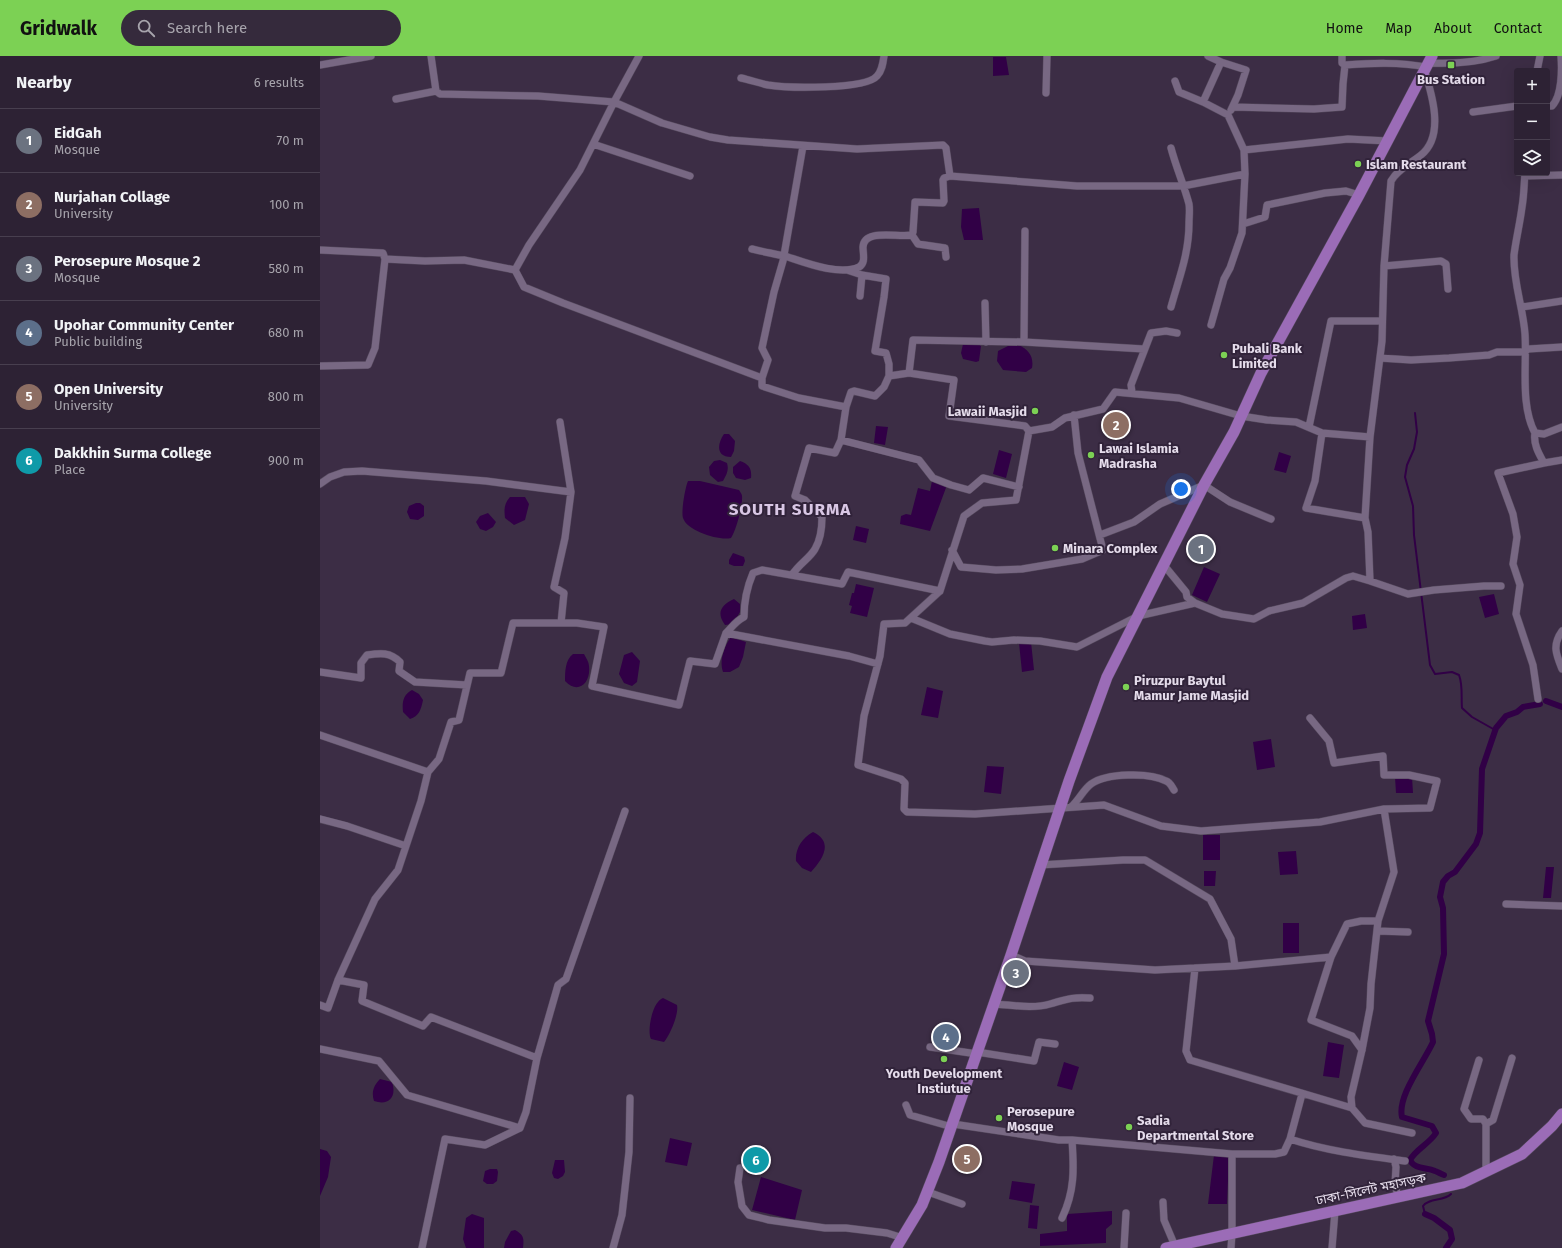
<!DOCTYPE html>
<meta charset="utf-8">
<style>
:root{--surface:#2d2234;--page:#352a3c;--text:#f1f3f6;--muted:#a7a4ac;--line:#483f4f;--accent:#7cd154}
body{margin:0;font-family:"Fira Sans","Noto Sans Bengali",sans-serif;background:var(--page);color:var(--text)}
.controls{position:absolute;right:12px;top:12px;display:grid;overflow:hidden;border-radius:4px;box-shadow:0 4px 16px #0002}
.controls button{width:36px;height:36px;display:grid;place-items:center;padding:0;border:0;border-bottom:1px solid var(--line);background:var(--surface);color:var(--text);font:20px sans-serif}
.you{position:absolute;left:861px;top:433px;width:14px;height:14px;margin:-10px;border:3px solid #fff;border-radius:50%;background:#1a73e8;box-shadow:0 0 0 6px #1a73e833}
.badge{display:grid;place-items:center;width:26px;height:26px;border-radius:50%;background:var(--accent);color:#fff;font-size:13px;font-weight:700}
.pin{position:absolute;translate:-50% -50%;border:2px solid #fff;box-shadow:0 1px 4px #0006}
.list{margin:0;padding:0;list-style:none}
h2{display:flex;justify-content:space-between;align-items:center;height:52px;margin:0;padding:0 16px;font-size:17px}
h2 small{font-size:13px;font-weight:400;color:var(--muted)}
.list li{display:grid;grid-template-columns:26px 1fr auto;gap:12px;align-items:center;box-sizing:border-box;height:64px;padding:0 16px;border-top:1px solid var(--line)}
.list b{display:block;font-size:15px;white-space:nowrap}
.list p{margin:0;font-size:13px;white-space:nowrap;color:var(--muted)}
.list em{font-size:13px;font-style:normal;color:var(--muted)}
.icon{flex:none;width:22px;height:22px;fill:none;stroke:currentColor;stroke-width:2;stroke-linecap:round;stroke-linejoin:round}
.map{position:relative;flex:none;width:1242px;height:1192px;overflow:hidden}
header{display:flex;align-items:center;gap:24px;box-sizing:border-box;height:56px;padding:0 20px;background:var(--accent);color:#111}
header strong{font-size:19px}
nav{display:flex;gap:22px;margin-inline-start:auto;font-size:14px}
.search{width:280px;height:36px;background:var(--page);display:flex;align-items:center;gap:10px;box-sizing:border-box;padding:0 14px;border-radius:22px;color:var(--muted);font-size:15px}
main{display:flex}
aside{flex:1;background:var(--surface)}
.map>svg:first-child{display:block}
</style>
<header>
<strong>Gridwalk</strong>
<div class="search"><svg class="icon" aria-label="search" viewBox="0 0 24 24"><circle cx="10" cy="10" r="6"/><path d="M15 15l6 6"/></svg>Search here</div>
<nav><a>Home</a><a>Map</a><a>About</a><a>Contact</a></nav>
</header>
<main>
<aside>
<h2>Nearby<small>6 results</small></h2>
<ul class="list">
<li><span class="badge" style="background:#6b7280">1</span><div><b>EidGah</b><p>Mosque</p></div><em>70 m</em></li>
<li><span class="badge" style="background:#8d6e63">2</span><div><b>Nurjahan Collage</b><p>University</p></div><em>100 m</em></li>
<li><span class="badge" style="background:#6b7280">3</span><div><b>Perosepure Mosque 2</b><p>Mosque</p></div><em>580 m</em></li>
<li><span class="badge" style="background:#5c6f8a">4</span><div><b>Upohar Community Center</b><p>Public building</p></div><em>680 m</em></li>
<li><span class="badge" style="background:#8d6e63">5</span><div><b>Open University</b><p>University</p></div><em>800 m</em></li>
<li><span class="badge" style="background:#0f9aa8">6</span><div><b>Dakkhin Surma College</b><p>Place</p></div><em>900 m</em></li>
</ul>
</aside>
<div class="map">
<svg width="1242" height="1192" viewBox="0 0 1242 1192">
<rect width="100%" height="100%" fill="#3c2d45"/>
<path fill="#310046" d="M673 1H686L689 19 673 20Z
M659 152 663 184H644L641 171 642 153Z
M643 288H658L661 290 659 305 656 306 643 303 641 297Z
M699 289C709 294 714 301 712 312L706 316 683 314 677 305 678 295 688 290Z
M556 370 568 371 565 389 554 387Z
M404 378H409L415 385 414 395 411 401C396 401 397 388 404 378Z
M679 394 692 398 686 422 673 418Z
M959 396 971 400 966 417 954 414Z
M400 404 407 407C409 414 407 418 403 425L398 426 390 419 389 411 394 405Z
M420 405C429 408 432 413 431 422L425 424 416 422 413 417V411Z
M368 425H380L419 434C420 436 422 438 422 440 423 449 416 475 411 482 399 485 367 475 363 462 361 456 365 432 368 425Z
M612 425 627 429 610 475 580 468 581 460 586 458 591 459 598 432 610 435Z
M190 441H205L209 448 205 464 194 469 185 462C184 453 184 448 190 441Z
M96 447H100L104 450V460L98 464 90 463 87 456 89 450Z
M168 457 176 466 173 471 166 475 160 473 156 466 160 460Z
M536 470 549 473 546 487 533 484Z
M413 497 424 501 425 505 423 510H414L409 508V504Z
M884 511 900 518 887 546 872 539Z
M536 528 554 532 547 561 530 557 532 550 529 549 532 537H534Z
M1174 538 1179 558 1165 562 1159 541Z
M414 543 420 548V556L413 568 405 569C396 557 401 549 414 543Z
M1045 558 1047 572 1033 574 1032 560Z
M411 581 426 586 423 601 419 611 410 616H403C399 605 404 590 411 581Z
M711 586 714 614 702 616 699 587Z
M312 596 320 605 317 626 312 630 304 627 299 618 304 599Z
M253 598H264C266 602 269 606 269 610 271 627 258 639 245 625 245 616 245 604 253 598Z
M607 631 623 635 618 662 601 659Z
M92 634 99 638 103 644C101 654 99 660 90 663L83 656C82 646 83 639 92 634Z
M951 683 955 711 937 714 933 686Z
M667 710 684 711 681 738 664 736Z
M1075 721H1092L1093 737H1076Z
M493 776C514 786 503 803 491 816L482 812 476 805C475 793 482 782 493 776Z
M883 779H900V804H883Z
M976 795 978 818 960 819 958 796Z
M1226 811H1234L1231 842H1223Z
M884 815H896L895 830H884Z
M963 867H979V897H963Z
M343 942 357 949C359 958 350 979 344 986L331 983C327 975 332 952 338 946 339 944 341 943 343 942Z
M1008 986 1024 989 1019 1022 1003 1020Z
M744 1006 759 1011 752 1034 737 1030Z
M60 1023 72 1026C77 1041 69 1050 54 1045 51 1036 54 1029 60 1023Z
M350 1082 372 1087 367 1110 345 1106Z
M0 1093 7 1095 11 1101 8 1121 0 1140Z
M894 1099 909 1100 907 1148H888Z
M235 1104H244L245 1116 243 1120 238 1123 234 1122 232 1117Z
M170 1113H177L178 1116 177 1125 173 1128H167L163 1125 165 1115Z
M441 1121 482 1134 475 1164 432 1154Z
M692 1125 715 1128 712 1147 689 1143Z
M710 1149 719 1150 717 1173 708 1172Z
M792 1155V1168L786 1173V1187L720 1190V1178L747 1175V1158Z
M152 1158 164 1162V1192H146L143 1183 146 1162Z
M195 1174C204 1179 204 1182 203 1192H184L185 1186 191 1175Z"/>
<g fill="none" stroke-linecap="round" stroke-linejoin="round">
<path stroke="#310046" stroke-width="2" d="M1095 357 1097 376 1094 393 1087 409 1085 421 1093 450 1094 479 1110 609 1115 618 1132 616 1139 619C1143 629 1141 641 1142 652L1152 661 1175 674
M1105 1158 1103 1150C1110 1141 1123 1146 1131 1138"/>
<path stroke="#310046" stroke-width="6" d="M1226 645 1242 651
M1124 1119C1121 1118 1118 1116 1115 1115 1106 1111 1095 1114 1090 1104 1096 1093 1109 1088 1116 1077L1112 1070 1082 1061C1077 1040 1104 1006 1113 986L1112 978 1108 965 1124 898 1123 852 1120 841 1123 826 1128 820 1135 816 1156 788 1160 777 1162 713 1176 672 1186 660 1197 656 1203 651 1220 648
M1105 1158 1114 1162 1130 1174 1132 1183 1126 1192"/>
<defs>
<path id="minor" d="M111 0 116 35 120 38 218 40 294 46 260 114 209 189 195 214
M319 0 294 46 342 67 390 81 408 84 537 93 623 89 626 92 630 120 757 130H863L925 118 924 94 1028 83 1068 85
M888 0 901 6 883 46 908 59 924 94
M1022 0V7L1025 9C1053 7 1079 6 1106 11
M901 6 926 14 918 39 911 54
M1108 7C1130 8 1155 7 1176 0
M0 9 51 0
M1217 15 1220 0
M421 22C430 24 439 27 448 29 467 32 545 34 557 20 562 15 563 7 564 0
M855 25 859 36 883 46
M726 37 727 0
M76 43 116 35
M1227 50H1232C1242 40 1242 14 1241 0
M913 51 994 53 1022 51 1023 28 1025 9
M1153 56 1197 50
M273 88 370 120
M851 92C856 111 864 129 869 148 870 154 869 161 869 167 869 198 859 222 851 251
M1205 117C1204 128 1204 140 1202 151 1200 167 1196 183 1194 199 1193 226 1203 251 1205 278 1207 309 1200 349 1215 377L1224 378 1242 371
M1205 120 1242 119
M923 168 945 161 947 149 1005 137 1026 135 1039 139
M592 179 598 188 625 192 626 201
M432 193C444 196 456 198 468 201 486 207 520 220 539 211 546 207 543 198 543 191 544 172 579 182 592 179L593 176 595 146 623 147 624 145 623 124 624 122 630 120
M0 194 63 197 65 203 55 292 48 309 0 310
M65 203 105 205 144 204 195 214
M1064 210 1121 205 1126 208 1128 233
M195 214 204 231 243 247 442 322V330L479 342 526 351
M527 214 542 219 566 223 564 241 555 295 566 297 569 308V320
M540 240 542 219
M665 247 666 286
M1202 251 1242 245
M891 269 904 223 910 212 922 177 925 118
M704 286 705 175
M1060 302 1091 304 1129 302 1169 299 1177 296H1205L1208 293 1242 291
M589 317 634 324 629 360 705 370 709 375
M442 322 448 304 442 292 454 236 463 205 483 90
M812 336 811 329 831 277 846 275 857 277
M989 371 1011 265H1062
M1002 377 1050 381 1045 462 986 452 995 425 1002 377 976 366 947 364 921 360 859 342 795 336 783 353 745 362 732 371 709 375 696 444 662 447 644 460 620 535 585 567 564 568 560 600 544 660 538 709 581 723 585 727 584 753 587 756 655 758 784 749 841 770 881 775 1000 766 1064 753 1074 816 1058 865 1051 928 1050 952 1042 994 1031 1041 1032 1052 1045 1067 1092 1077
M1215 377C1213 388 1219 398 1224 407L1178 417 1193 458 1197 481 1193 508 1200 529 1196 558 1213 609 1218 643
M1050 381 1062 285 1064 210 1071 125C1077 114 1091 107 1101 99 1125 80 1112 38 1104 13
M521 384 526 351 531 336 534 335 555 340 564 331 569 320 589 317 593 284 704 286 824 293
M1224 407 1242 404
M0 428 10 421 24 416 42 415 166 425 251 436
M780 479 814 466 840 448 884 429 910 446 951 463
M632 494 641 511 676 514 702 513 762 503 783 494 758 397 754 359
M843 508 866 536 867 541 875 547
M472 519C479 508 490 502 495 493 501 483 502 472 502 461L485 444 475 440 489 392 515 397 521 384 599 404 613 422 631 429 649 434 663 422 699 431
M1050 525 1088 538 1114 534 1164 530H1181
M591 562 630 578 665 585 672 586 694 584 720 585 757 591 818 560 875 547 902 558 934 563 949 555 983 547 1026 522 1033 520 1050 525 1048 476 1045 462
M241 567H257L284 571 272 630 359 649 370 605 395 608 406 577 529 600 558 608
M1242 575C1232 589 1236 598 1242 613
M406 577C412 571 417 564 424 561 424 545 427 531 433 517L442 514 522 528 528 516 620 535
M0 616 41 622V607L47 599C61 597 70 596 80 606L79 615 95 626 147 629
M990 662 1009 685 1014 707 1063 700 1064 719H1089L1117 725 1110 752 1064 753
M0 679 108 716
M751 751C759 744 763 734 771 728 786 717 830 716 846 725 850 726 852 731 854 734
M0 763 27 770 86 790
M720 809 803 804H825L890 843 911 883 915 910
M1186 848 1242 850
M1057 875 1088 876
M691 899 705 905 835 914 915 910 1011 901
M875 912 866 995 870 1004 1032 1052
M18 924 44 929 42 945 103 970 111 961 217 1002 206 1056 200 1072 165 1089 125 1083 102 1192
M674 948C692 949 713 953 730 948 748 943 751 941 770 942
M0 949 8 952 18 924 55 843 78 814 101 745 108 716 119 703 131 666 139 664 150 617H181L193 567H241L244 537 234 531 245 482 251 436 240 366
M610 991 657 998
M0 993 59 1005 87 1039 200 1072
M1042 994 1032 980 991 964 1011 901 1027 868 1041 865H1058
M657 996 714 1005 719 986 735 988
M217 1002 238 929 246 923 305 755
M1159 1004 1144 1053 1151 1063H1163L1166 1068
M586 1049 590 1059 632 1071
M633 1068 739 1084H752L912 1098V1178L911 1192
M970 1083C1006 1095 1047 1100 1085 1105
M912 1098H955L964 1096 970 1083 982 1038
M1074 1103 1076 1111 1075 1128 1078 1141
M420 1112 418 1126 422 1150 429 1159 449 1164 505 1172H526L567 1177 583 1182
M1166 1115V1068L1173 1064 1192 1002
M608 1136 642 1148
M843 1146 844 1164 855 1190
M742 1162C755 1135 754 1112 752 1084
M293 1192 302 1159 309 1096 310 1042
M804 1192 806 1157
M1012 1192 1015 1155"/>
<path id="trunk" d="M576 1192 602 1149 619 1106 691 899 749 725 787 621 884 429 914 376 941 317 1039 139 1112 0
M846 1192 1142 1127 1202 1098 1232 1070 1242 1058"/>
</defs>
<use href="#minor" stroke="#55495d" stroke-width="8"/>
<use href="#trunk" stroke="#55495d" stroke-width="12"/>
<use href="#minor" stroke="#786883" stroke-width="7"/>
<use href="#trunk" stroke="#9b6cb7" stroke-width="11"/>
</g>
<g fill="#7cd154" stroke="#31233a" stroke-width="1.5">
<rect x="1127" y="5" width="8" height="8" rx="2"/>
<circle cx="1038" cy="108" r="4"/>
<circle cx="904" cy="299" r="4"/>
<circle cx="715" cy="355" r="4"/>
<circle cx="771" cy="399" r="4"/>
<circle cx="735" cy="492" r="4"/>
<circle cx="806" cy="631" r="4"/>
<circle cx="624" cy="1003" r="4"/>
<circle cx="679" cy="1062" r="4"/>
<circle cx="809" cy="1071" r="4"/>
</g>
<g text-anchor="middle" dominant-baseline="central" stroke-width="4" stroke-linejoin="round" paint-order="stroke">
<g font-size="13" font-weight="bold" fill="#e5dceb" stroke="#31233a" text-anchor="start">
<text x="1131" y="23" text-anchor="middle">Bus Station</text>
<text x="1046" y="108">Islam Restaurant</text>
<text x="912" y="292">Pubali Bank<tspan x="912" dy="15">Limited</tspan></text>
<text x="707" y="355" text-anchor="end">Lawaii Masjid</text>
<text x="779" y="392">Lawai Islamia<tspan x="779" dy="15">Madrasha</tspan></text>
<text x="743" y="492">Minara Complex</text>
<text x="814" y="624">Piruzpur Baytul<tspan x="814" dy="15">Mamur Jame Masjid</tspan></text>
<text x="624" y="1017" text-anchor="middle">Youth Development<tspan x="624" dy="15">Instiutue</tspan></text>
<text x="687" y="1055">Perosepure<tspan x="687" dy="15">Mosque</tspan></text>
<text x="817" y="1064">Sadia<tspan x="817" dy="15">Departmental Store</tspan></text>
</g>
<g font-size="13" fill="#e5dceb" stroke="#31233a">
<text transform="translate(1051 1133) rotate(-12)">ঢাকা-সিলেট মহাসড়ক</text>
</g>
<g font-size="17" font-weight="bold" letter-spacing="1" fill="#d9c7e5" stroke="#31233a">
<text x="470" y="453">SOUTH SURMA</text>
</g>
</g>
</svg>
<div class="controls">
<button>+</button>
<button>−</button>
<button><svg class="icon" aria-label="layers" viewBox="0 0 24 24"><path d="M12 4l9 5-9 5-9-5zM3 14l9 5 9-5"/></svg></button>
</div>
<div class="you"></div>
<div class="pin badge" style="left:881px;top:493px;background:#6b7280">1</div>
<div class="pin badge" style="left:796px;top:369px;background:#8d6e63">2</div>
<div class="pin badge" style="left:696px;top:917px;background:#6b7280">3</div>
<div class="pin badge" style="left:626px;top:981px;background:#5c6f8a">4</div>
<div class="pin badge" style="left:647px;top:1103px;background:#8d6e63">5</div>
<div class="pin badge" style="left:436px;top:1104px;background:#0f9aa8">6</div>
</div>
</main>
